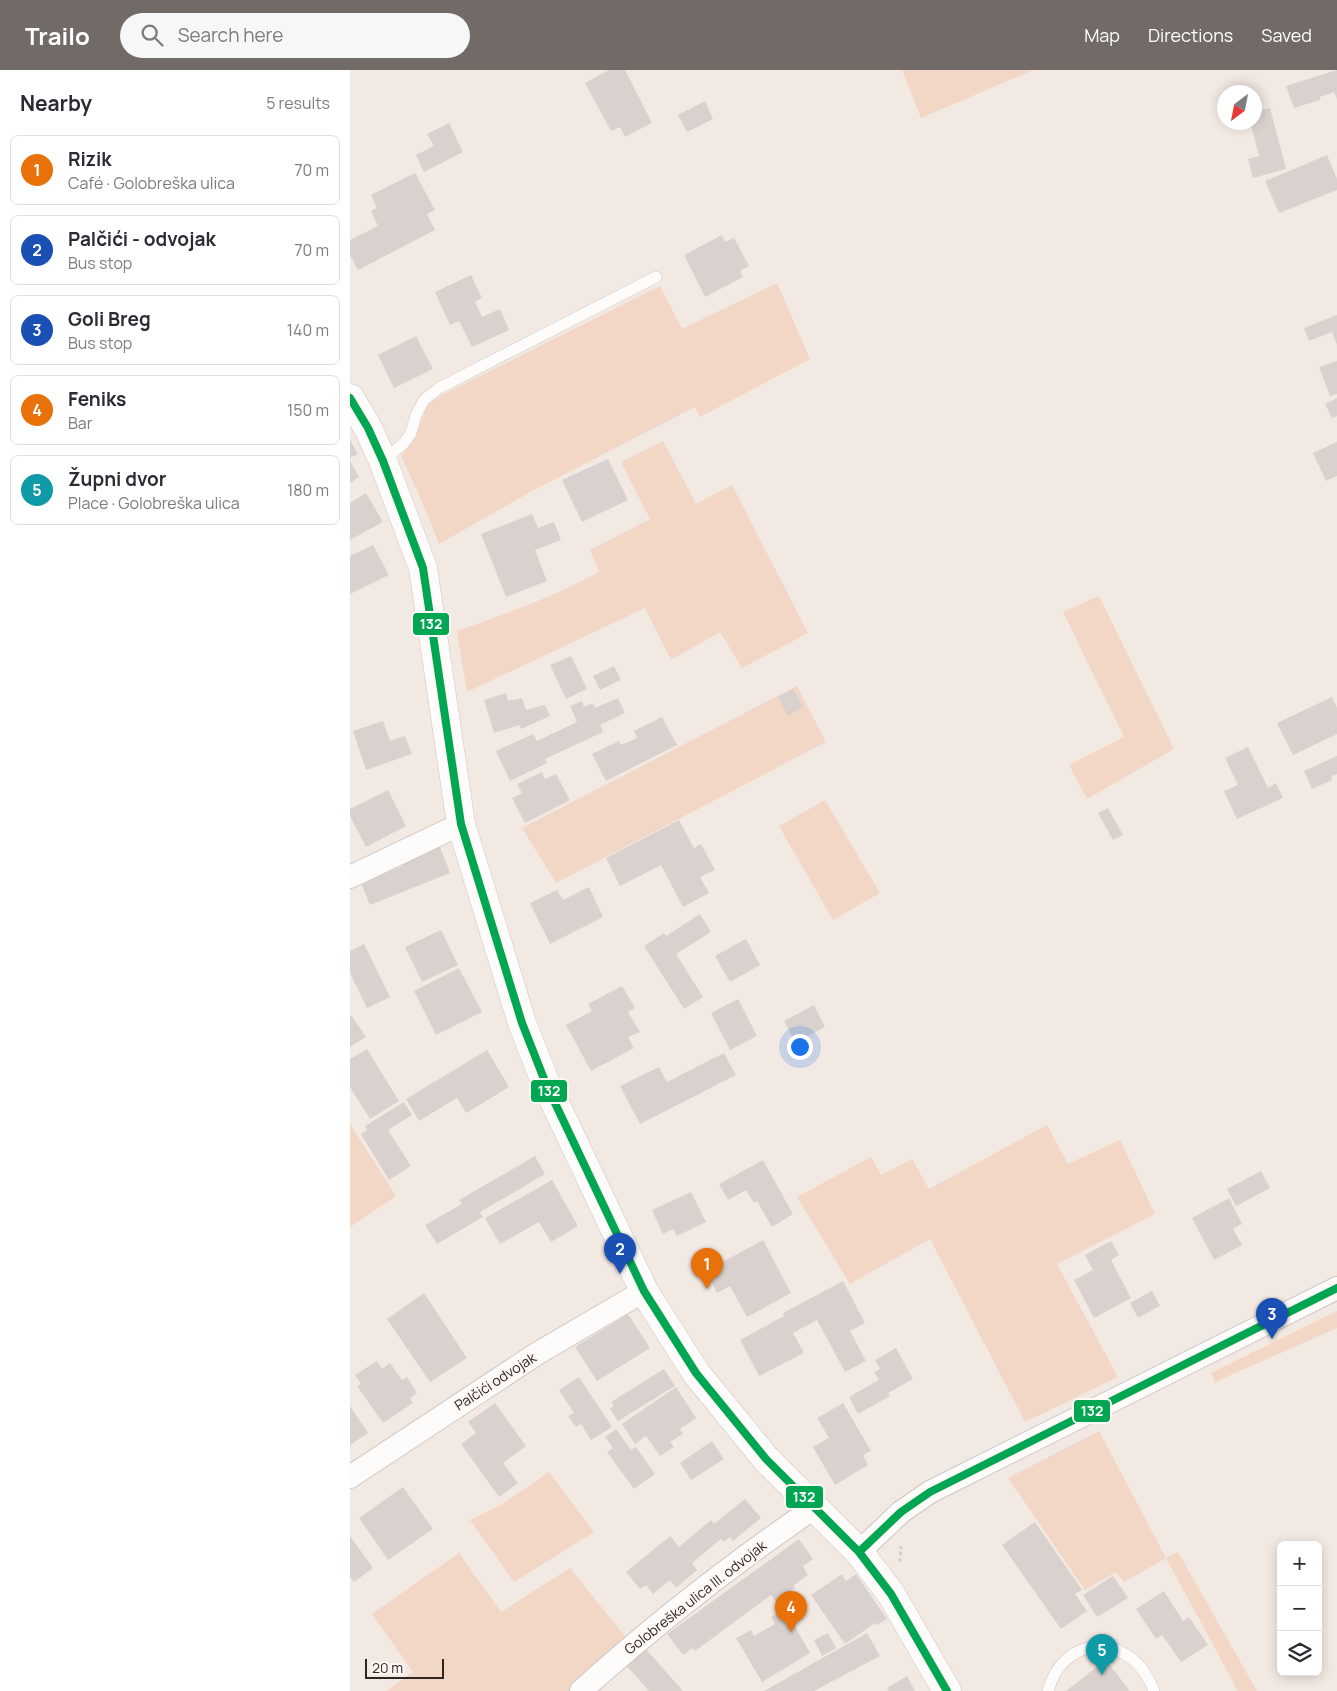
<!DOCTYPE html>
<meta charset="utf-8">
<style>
:root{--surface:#fff;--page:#f7f7f7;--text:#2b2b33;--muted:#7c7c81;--line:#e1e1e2;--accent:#726a66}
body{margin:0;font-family:Manrope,sans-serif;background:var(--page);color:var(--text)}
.controls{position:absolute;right:15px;bottom:15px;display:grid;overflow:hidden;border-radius:8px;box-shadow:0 2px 12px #0003}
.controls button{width:45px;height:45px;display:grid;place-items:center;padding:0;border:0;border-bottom:1px solid var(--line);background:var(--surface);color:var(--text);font:25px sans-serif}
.compass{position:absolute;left:867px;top:15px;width:45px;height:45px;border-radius:50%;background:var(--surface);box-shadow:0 2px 12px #0003;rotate:212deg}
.scale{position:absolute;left:15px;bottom:12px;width:79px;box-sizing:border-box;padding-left:5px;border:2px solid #2d2622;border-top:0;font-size:14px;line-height:18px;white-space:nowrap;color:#2d2622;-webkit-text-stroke:4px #fef7f3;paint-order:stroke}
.you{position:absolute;left:449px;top:976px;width:18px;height:18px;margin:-12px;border:4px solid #fff;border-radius:50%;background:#1a73e8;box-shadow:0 0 0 8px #1a73e833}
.badge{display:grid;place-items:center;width:32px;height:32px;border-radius:50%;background:var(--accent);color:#fff;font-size:16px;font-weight:700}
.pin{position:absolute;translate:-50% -41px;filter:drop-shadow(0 1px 2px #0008)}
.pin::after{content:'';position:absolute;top:26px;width:18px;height:15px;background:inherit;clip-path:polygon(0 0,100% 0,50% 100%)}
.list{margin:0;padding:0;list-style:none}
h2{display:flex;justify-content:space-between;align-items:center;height:65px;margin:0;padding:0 20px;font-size:21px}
h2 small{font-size:16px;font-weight:400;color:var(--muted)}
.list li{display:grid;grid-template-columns:32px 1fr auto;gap:15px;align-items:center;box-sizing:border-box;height:70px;margin:0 10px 10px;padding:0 10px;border:1px solid var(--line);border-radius:8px}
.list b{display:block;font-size:19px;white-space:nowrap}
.list p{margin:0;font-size:16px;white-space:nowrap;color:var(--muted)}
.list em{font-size:16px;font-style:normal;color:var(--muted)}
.icon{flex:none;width:28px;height:28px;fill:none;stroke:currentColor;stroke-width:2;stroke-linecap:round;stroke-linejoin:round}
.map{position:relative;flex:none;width:987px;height:1621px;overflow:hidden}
header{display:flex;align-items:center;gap:30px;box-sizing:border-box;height:70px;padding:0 25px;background:var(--accent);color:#fff}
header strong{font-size:24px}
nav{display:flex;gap:28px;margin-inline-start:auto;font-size:18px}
.search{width:350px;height:45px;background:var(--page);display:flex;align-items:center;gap:12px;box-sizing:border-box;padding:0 18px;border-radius:28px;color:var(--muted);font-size:19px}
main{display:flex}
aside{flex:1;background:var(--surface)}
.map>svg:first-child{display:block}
</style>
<header>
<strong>Trailo</strong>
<div class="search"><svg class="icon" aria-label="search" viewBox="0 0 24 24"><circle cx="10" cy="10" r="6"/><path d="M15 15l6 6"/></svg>Search here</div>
<nav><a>Map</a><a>Directions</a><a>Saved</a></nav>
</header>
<main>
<aside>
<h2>Nearby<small>5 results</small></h2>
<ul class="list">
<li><span class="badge" style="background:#e8710a">1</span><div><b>Rizik</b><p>Café · Golobreška ulica</p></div><em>70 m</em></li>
<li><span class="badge" style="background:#1a4fb4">2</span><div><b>Palčići - odvojak</b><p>Bus stop</p></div><em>70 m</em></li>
<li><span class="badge" style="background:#1a4fb4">3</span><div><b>Goli Breg</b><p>Bus stop</p></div><em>140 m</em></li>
<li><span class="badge" style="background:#e8710a">4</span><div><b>Feniks</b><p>Bar</p></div><em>150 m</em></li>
<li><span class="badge" style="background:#0f9aa8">5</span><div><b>Župni dvor</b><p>Place · Golobreška ulica</p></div><em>180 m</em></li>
</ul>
</aside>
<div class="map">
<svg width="987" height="1621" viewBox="0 0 987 1621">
<rect width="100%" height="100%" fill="#f3e9e3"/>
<path fill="#f2d6c6" d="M552 0H683L571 48Z
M427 213 460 289 350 347 345 337 184 420 89 474 74 436 51 386 65 368 77 336 92 325 310 216 332 259Z
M313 371 346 434 382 415 458 563 392 598 370 562 321 590 295 538 117 622 107 561C156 544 203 527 249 502L240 480 300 449 271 392Z
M749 526 824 679 737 729 719 695 774 667 713 542Z
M447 616 476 672 206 813 172 758Z
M475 730 530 823 483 850 429 756Z
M0 1054 46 1126 0 1157Z
M697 1055 718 1094 770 1070 805 1144 707 1194 768 1307 675 1352 580 1169 500 1214 447 1127 521 1087 531 1105 562 1089 579 1119Z
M987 1241V1258L865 1312 861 1303Z
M749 1361 816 1488 828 1482 907 1621H888L816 1488 774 1512 766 1502 735 1520 658 1408Z
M199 1402 244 1462 164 1512 120 1450 151 1435Z
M109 1483 151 1542 220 1498 278 1570 222 1621H36L63 1602 22 1544Z"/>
<path fill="#d9d1cd" d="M259 0H275L302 53 275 67 270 57 261 61 235 13Z
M987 0V29L984 22 970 27V30L944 38 936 16Z
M355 31 363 49 337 62 328 45Z
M920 38 936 99 903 108 898 89 909 86 900 52H904V42Z
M99 53 113 82 74 102 66 85 84 76 77 64Z
M977 85 987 109V120L929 143 915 111Z
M65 103 85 140 77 144 85 160 8 200 0 185V170L28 156 21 141 27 138 21 125Z
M372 165 375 172 384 168 399 196 390 201 393 207 355 227 334 185Z
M121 205 132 228 125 232 132 247 150 239 159 260 122 277 109 251 100 255 85 222Z
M987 245V275L982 262 959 271 954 258Z
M66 266 83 299 44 318 28 285Z
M987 291V324L980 326 969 297Z
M987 328V346L982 348 975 334Z
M0 370 8 384 0 388Z
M987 372V406L976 411 963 383Z
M258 389 278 430 232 452 212 410Z
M0 391 9 407 0 413Z
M16 423 33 452 0 470V433Z
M182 444 188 458 204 452 211 470 185 480 197 511 156 527 131 464Z
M23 475 39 505 0 524V486Z
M221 586 237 619 216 629 200 595Z
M264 596 271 610 250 620 243 606Z
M443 619 453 637 438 646 428 627Z
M156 623 158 631 172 628 176 640 195 635 200 646 171 659 169 655 144 663 134 630Z
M982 627 987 638V664L943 685 927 653Z
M268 628 275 643 250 655 253 662 195 689 197 693 160 711 146 681 183 664 187 671 227 652 220 636 232 631 234 637 243 633 245 638Z
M312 647 327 675 256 711 242 684 269 671 271 675 287 668 284 661Z
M33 651 40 671 55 666 62 684 16 700 3 661Z
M898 677 918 718 926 713 933 728 887 749 874 721 888 715 875 688Z
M987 686V704L981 706 982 710 962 719 954 701Z
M192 702 195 709 206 704 220 730 175 753 162 728 172 723 167 714Z
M38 720 56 756 16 777 0 746V739Z
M758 738 773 765 763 770 748 743Z
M329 750 344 778 351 774 365 800 350 807 359 823 333 837 311 795 270 816 256 788Z
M89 774 100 803 20 835 11 813 53 796 50 790Z
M239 817 253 847 200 874 180 833 207 820 213 830Z
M350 844 361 862 326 884 353 927 334 939 294 876 314 863 316 866Z
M91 860 108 895 72 912 55 877Z
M396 869 410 895 380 912 365 886Z
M14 874 40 927 17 938 0 903V881Z
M109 898 132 942 86 965 64 921Z
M272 916 285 938 278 942 290 962 278 967 284 978 241 1001 216 955 242 941 238 934Z
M388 929 407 966 380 980 361 943Z
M464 935 475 957 445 972 434 951Z
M2 946 16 967 0 977V947Z
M17 979 49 1031 20 1049 0 1017V989Z
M137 980 159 1017 116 1043 107 1028 69 1051 56 1029Z
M374 983 386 1005 290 1054 270 1016 309 997 317 1012Z
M54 1032 62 1045 38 1060 61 1096 39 1110 11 1064 17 1060 15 1056Z
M185 1086 195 1104 130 1142 133 1147 87 1174 75 1155 112 1134 109 1130Z
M413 1090 443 1144 422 1157 407 1131 404 1133 396 1120 378 1130 369 1114Z
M911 1101 920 1118 886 1136 877 1119Z
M202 1110 228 1156 201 1172 189 1152 150 1174 135 1148Z
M341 1122 356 1152 327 1166 323 1159 313 1164 302 1140Z
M879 1128 892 1154 883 1159 892 1175 864 1190 842 1148Z
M413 1170 441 1223 397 1247 380 1216 367 1223 356 1201Z
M761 1171 769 1185 761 1190 781 1228 744 1248 724 1210 743 1200 735 1185Z
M493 1211 515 1253 500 1261 516 1291 495 1302 467 1250 443 1263 454 1283 409 1306 390 1270 434 1246 433 1243Z
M802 1221 810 1236 788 1248 780 1233Z
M74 1223 117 1288 80 1312 37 1249Z
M278 1244 300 1278 247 1311 225 1277Z
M546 1278 563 1309 538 1323 540 1326 508 1344 499 1327 529 1310 524 1302 530 1299 525 1290Z
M27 1291 32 1299 40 1293 52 1310 57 1307 67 1323 60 1328 63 1333 33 1353 7 1316 11 1314 5 1305Z
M314 1299 325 1316 268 1351 260 1339 264 1336 261 1332Z
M229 1307 262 1357 241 1370 231 1354 226 1357 218 1346 224 1343 209 1320Z
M326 1317 346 1348 330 1359 333 1364 320 1372 324 1377 310 1386 296 1366 285 1374 272 1354Z
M145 1333 176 1376 153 1393 168 1413 149 1427 111 1374 126 1363 118 1352Z
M493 1333 521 1381 513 1385 518 1395 485 1415 463 1377 479 1368 467 1348Z
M0 1336 18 1363 0 1375Z
M266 1359 281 1380 286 1377 305 1404 284 1419 257 1382 263 1378 255 1367Z
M362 1371 374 1389 341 1410 330 1393Z
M53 1417 83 1459 38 1490 9 1448Z
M395 1429 411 1448 383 1471 380 1467 374 1472 371 1469 342 1493 347 1500 326 1518 320 1510 303 1524 296 1515 290 1519 276 1502 320 1466 329 1477 361 1450 364 1454Z
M685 1452 732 1520 725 1524 737 1541 711 1559 652 1475Z
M0 1466 23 1498 4 1512 0 1507Z
M449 1469 463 1489 453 1496 458 1505 443 1516 445 1518 425 1531 421 1525 345 1581 343 1578 333 1585 317 1564Z
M492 1504 496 1511 506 1504 537 1549 527 1555 525 1553 495 1574 461 1525Z
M763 1506 778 1528 747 1547 733 1525Z
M814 1521 833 1551 839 1547 858 1575 831 1592 812 1565 806 1569 786 1539Z
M435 1539 460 1583 412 1612 386 1568 401 1560 404 1566 425 1554 421 1547Z
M478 1563 486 1578 472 1586 464 1570Z
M517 1563 530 1586 464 1621H414Z
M296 1579 333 1621H299L277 1596Z
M756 1590 780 1621H716Z
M557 1606 565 1621H539L537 1618Z"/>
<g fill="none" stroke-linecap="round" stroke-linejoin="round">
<defs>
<path id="lane" d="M33 391 54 373 61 363 66 345 74 330 89 318 306 207
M698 1621C715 1560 784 1564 804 1621"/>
<path id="street" d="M0 807 111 754
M0 1407 188 1283 294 1221
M509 1482 551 1442 580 1422 987 1218
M231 1621C305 1554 382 1494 464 1438"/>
<path id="secondary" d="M0 328 18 358 33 391 73 498 111 754 172 953 196 1014 294 1221 346 1303 416 1389 509 1482 541 1524 597 1621"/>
</defs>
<use href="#lane" stroke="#cec6c1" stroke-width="12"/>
<use href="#street" stroke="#cec6c1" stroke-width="24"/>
<use href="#secondary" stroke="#cec6c1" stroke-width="29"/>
<path stroke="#d4d1cf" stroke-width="3" stroke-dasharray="4 2.5" stroke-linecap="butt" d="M550 1492 551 1476"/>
<use href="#lane" stroke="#fdfcfb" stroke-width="11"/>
<use href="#street" stroke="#fdfcfb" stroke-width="22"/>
<use href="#secondary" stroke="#fdfcfb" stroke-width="28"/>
<defs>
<path id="bus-1" d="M0 328 18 358 33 391 73 498 111 754 172 953 196 1014 294 1221 346 1303 416 1389 509 1482 541 1524 597 1621
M509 1482 551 1442 580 1422 987 1218"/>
</defs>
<use href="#bus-1" stroke="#fef7f3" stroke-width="11"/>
<use href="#bus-1" stroke="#00a651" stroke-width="8"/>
</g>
<g text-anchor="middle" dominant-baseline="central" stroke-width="4.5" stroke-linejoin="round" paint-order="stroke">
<g font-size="14" fill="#2d2622" stroke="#fef7f3">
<text transform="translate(145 1311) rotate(-33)">Palčići odvojak</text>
<text transform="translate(345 1527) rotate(-38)">Golobreška ulica III. odvojak</text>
</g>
</g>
<g stroke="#fef7f3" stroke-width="2">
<rect x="62" y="542" width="38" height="24" rx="5" fill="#00a651"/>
<rect x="180" y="1009" width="38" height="24" rx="5" fill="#00a651"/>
<rect x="723" y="1329" width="38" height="24" rx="5" fill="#00a651"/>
<rect x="435" y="1415" width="39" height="24" rx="5" fill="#00a651"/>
</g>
<g font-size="14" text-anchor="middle" font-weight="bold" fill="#fff">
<text x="81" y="559">132</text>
<text x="199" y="1026">132</text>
<text x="742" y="1346">132</text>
<text x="454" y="1432">132</text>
</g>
</svg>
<div class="controls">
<button>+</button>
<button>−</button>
<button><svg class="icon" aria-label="layers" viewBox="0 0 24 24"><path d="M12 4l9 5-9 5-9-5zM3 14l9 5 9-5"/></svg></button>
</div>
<svg class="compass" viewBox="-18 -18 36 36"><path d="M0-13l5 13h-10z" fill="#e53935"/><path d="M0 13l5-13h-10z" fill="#7c7c81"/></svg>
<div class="scale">20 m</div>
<div class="you"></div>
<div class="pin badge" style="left:357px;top:1219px;background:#e8710a">1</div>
<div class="pin badge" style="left:270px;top:1204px;background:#1a4fb4">2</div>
<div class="pin badge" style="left:922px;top:1269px;background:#1a4fb4">3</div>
<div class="pin badge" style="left:441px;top:1562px;background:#e8710a">4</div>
<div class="pin badge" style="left:752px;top:1605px;background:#0f9aa8">5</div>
</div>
</main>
